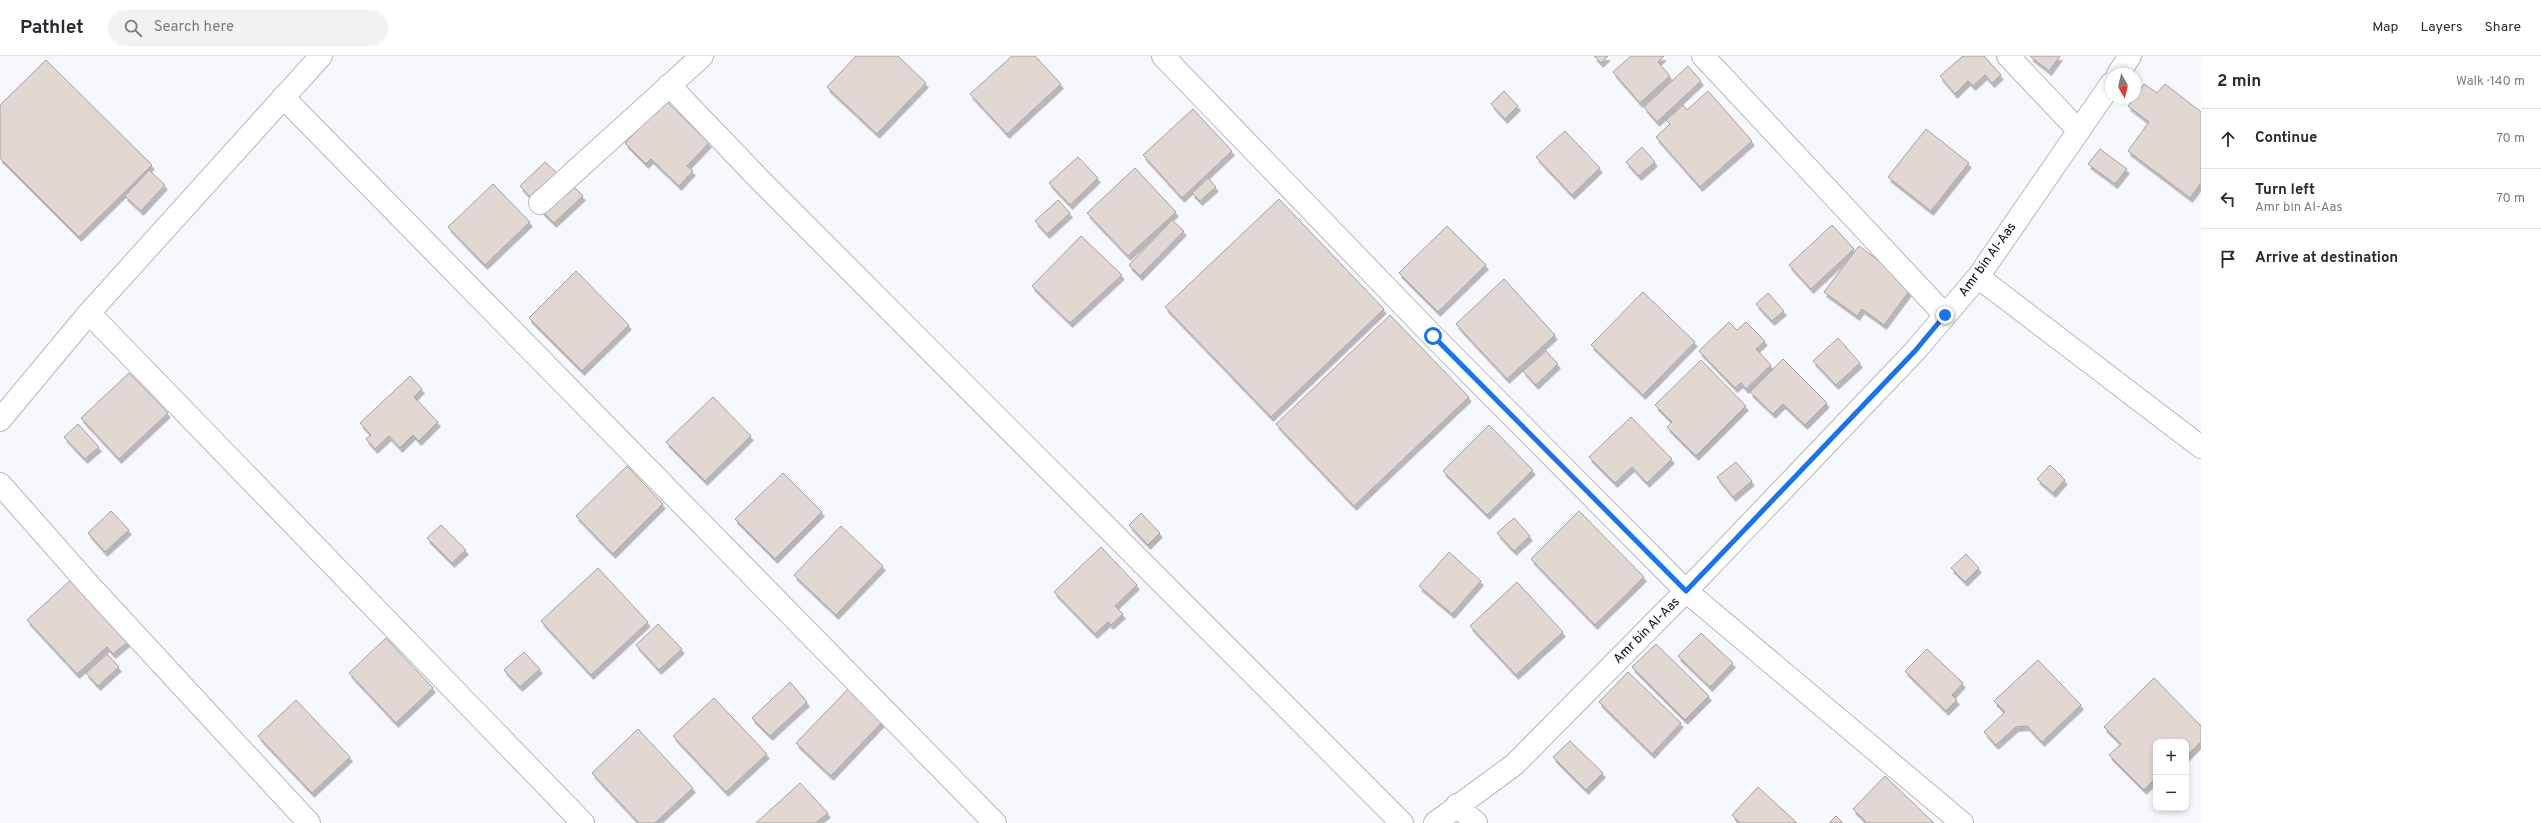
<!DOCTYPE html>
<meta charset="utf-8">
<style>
:root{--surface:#fff;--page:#f2f2f3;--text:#2b2b33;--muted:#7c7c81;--line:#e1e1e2}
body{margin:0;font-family:Overpass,sans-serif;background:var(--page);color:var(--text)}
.controls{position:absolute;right:12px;bottom:12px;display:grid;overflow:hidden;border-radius:8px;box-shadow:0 2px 6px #0003}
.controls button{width:36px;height:36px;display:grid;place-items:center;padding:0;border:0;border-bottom:1px solid var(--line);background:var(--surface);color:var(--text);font:20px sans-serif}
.compass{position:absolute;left:2105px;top:12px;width:36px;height:36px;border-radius:50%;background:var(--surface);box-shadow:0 2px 6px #0003;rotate:172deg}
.stop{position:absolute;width:12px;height:12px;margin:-9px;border:3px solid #1a73e8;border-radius:50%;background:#fff}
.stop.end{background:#1a73e8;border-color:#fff;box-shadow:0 1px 4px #0008}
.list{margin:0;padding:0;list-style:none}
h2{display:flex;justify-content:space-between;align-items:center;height:52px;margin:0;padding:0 16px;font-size:17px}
h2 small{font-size:13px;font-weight:400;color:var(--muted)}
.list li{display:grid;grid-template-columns:26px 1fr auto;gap:12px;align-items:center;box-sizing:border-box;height:60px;padding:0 16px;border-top:1px solid var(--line)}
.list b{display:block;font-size:15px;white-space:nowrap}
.list p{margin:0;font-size:13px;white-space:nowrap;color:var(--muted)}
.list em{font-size:13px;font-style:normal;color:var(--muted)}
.icon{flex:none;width:22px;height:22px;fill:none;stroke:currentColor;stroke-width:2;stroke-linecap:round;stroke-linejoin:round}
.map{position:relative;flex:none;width:2201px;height:767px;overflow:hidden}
header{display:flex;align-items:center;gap:24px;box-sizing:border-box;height:56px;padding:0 20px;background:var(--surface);border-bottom:1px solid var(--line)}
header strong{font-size:19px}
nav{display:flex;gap:22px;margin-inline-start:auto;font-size:14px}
.search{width:280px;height:36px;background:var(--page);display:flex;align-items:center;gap:10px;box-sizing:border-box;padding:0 14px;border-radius:22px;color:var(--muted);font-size:15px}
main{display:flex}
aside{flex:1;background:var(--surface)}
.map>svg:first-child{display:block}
</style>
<header>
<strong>Pathlet</strong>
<div class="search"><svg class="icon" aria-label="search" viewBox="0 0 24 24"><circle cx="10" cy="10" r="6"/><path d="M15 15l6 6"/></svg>Search here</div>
<nav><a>Map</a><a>Layers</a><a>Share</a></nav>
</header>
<main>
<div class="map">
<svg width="2201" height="767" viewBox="0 0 2201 767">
<defs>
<filter id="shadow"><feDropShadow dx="2.5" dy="4.5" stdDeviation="0" flood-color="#0004"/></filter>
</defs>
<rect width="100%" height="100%" fill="#f7f7fe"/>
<path fill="#e2d8d3" stroke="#a89f9b" filter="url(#shadow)" d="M856 0H898L926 27 877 78 827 31Z
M1012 0H1035L1061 28 1007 78 970 38Z
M1594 0H1608L1601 7Z
M1631 0H1664L1658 6 1670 20 1640 47 1613 16Z
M1963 0H1984L2001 19 1992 27 1985 19 1973 30 1968 25 1955 38 1940 20Z
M2030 0H2060L2049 15Z
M46 4 152 109 79 181 0 102V49Z
M1688 10 1701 25 1657 66 1644 51Z
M2144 28 2157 37 2165 28 2201 56V127L2190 142 2128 95 2149 66 2128 50Z
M1504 35 1518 50 1505 63 1491 48Z
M1708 35 1752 85 1700 131 1656 81 1670 68 1666 64 1683 49 1687 54Z
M666 45 709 87 687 110 693 115 679 130 651 103 646 108 625 87Z
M1193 53 1232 95 1182 142 1143 99Z
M1926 73 1969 107 1931 155 1888 121Z
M1565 75 1600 112 1572 139 1536 101Z
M1642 91 1655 106 1639 120 1626 106Z
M2100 93 2127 113 2115 128 2088 108Z
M1078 101 1098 122 1070 149 1049 127Z
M545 106 559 119 533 144 520 130Z
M1135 112 1176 156 1128 200 1087 157Z
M149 114 165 129 141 155 125 140Z
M1208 122 1216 131 1200 145 1192 137Z
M567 124 583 140 554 167 539 152Z
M493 128 530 166 485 209 448 171Z
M1279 143 1384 253 1271 361 1165 251Z
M1058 144 1070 157 1047 178 1035 165Z
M1172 164 1184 175 1140 220 1129 209Z
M1832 169 1854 193 1811 233 1789 209Z
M1447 170 1486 209 1438 256 1399 217Z
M1081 180 1122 219 1070 267 1032 230Z
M1859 190 1913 230 1884 269 1862 253 1857 260 1824 236Z
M576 215 629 269 582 315 529 262Z
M1504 223 1555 279 1507 323 1456 268Z
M1643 236 1695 286 1643 339 1591 289Z
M1768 237 1784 255 1772 265 1756 248Z
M1390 259 1469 341 1354 450 1276 368Z
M1729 266 1737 274 1746 266 1765 285 1756 293 1771 309 1746 333 1741 327 1735 332 1699 295Z
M1838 282 1860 307 1836 329 1813 305Z
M1546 295 1558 308 1536 329 1523 315Z
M1783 303 1827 347 1805 369 1783 348 1773 358 1750 336Z
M1701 304 1746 350 1696 400 1667 371 1672 366 1655 349Z
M129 317 168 357 119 403 81 362Z
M410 320 422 333 414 341 438 366 419 385 413 379 400 392 389 380 375 393 366 383 371 379 360 367Z
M713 341 751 380 705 425 666 386Z
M1631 361 1672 403 1647 427 1632 411 1615 427 1589 401Z
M78 368 99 391 85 403 64 381Z
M1489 369 1533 414 1487 459 1443 415Z
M1736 406 1752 425 1733 441 1717 421Z
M2050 409 2065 424 2053 437 2037 423Z
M627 410 663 448 613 498 576 460Z
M783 417 822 456 775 503 735 463Z
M111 455 129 474 105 496 88 477Z
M1579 455 1644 521 1595 569 1531 503Z
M1141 457 1160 477 1148 489 1129 469Z
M1514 462 1530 480 1514 495 1497 477Z
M441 469 466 494 452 507 427 482Z
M841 470 883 510 836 559 794 519Z
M1101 491 1137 529 1115 550 1123 558 1111 569 1108 566 1095 578 1054 536Z
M1449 496 1481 525 1452 558 1419 530Z
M1966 498 1979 512 1965 526 1951 512Z
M598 512 648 566 591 619 541 565Z
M73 522 130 584 113 598 107 591 77 618 27 564Z
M1517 526 1563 576 1516 619 1470 570Z
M658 568 682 593 659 614 636 589Z
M1701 577 1733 607 1710 631 1678 600Z
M386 582 433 632 396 667 349 617Z
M1656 588 1709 640 1685 664 1632 611Z
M1927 593 1963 627 1952 639 1957 644 1946 655 1905 615Z
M524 596 540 613 520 631 504 614Z
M107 598 119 611 98 630 86 617Z
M2038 604 2081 649 2042 686 2027 670 2016 671 1996 689 1984 676 2005 656 1994 645Z
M1628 616 1681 667 1652 698 1599 646Z
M2154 622 2201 670V686L2186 701V686H2156V722L2144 734 2109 699 2121 688 2104 671Z
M790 626 807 646 770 680 752 662Z
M851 630 885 663 831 720 796 687Z
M714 642 767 698 726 736 673 680Z
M296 644 350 701 312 737 258 680Z
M638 673 693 732 655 767H639L592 717Z
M1570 685 1603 717 1586 734 1553 701Z
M1885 720 1934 767H1867L1853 753Z
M800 727 828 757 816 767H756Z
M1758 731 1797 767H1740L1732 759Z
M1836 760 1843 767H1829Z"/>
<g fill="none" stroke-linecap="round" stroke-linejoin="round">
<defs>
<path id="minor" d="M1163 0 1433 280 1686 535 1962 767
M1703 0 1945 259
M2008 0 2079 75
M2118 18 2130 0
M669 29 760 124 1402 767
M283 41 995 767
M540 147 702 0
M1978 221 2201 391
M89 257 583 767
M0 364 89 257 321 0
M0 428 91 531 309 767
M1457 749 1476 767
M1435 767 1515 708 1686 535 1915 295 1978 221 2111 28"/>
</defs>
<use href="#minor" stroke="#b7b7c0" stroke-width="24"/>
<use href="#minor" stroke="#fff" stroke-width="22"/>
</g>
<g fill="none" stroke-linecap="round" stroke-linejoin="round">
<path stroke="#1a73e8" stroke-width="5" d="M1433 280 1686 535 1915 295 1945 259"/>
</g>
<g text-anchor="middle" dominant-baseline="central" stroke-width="3" stroke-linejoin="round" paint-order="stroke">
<g font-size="13" fill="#0c0c0f" stroke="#f7f7fe">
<text transform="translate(1988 204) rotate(-54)">Amr bin Al-Aas</text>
<text transform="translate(1647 575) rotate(-45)">Amr bin Al-Aas</text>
</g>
</g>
</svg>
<div class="controls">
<button>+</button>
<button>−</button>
</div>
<svg class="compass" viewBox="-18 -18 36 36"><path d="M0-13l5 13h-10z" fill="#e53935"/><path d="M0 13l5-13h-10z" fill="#7c7c81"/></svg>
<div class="stop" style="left:1433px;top:280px"></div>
<div class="stop end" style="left:1945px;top:259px"></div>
</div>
<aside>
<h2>2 min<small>Walk · 140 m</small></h2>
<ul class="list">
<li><svg class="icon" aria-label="ahead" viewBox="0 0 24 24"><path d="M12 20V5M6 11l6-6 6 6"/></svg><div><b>Continue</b></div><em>70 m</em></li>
<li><svg class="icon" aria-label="left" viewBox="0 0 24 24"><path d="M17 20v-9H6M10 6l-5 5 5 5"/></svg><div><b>Turn left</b><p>Amr bin Al-Aas</p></div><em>70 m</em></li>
<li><svg class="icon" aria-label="arrive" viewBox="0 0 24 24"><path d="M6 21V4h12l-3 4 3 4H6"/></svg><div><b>Arrive at destination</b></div></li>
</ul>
</aside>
</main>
